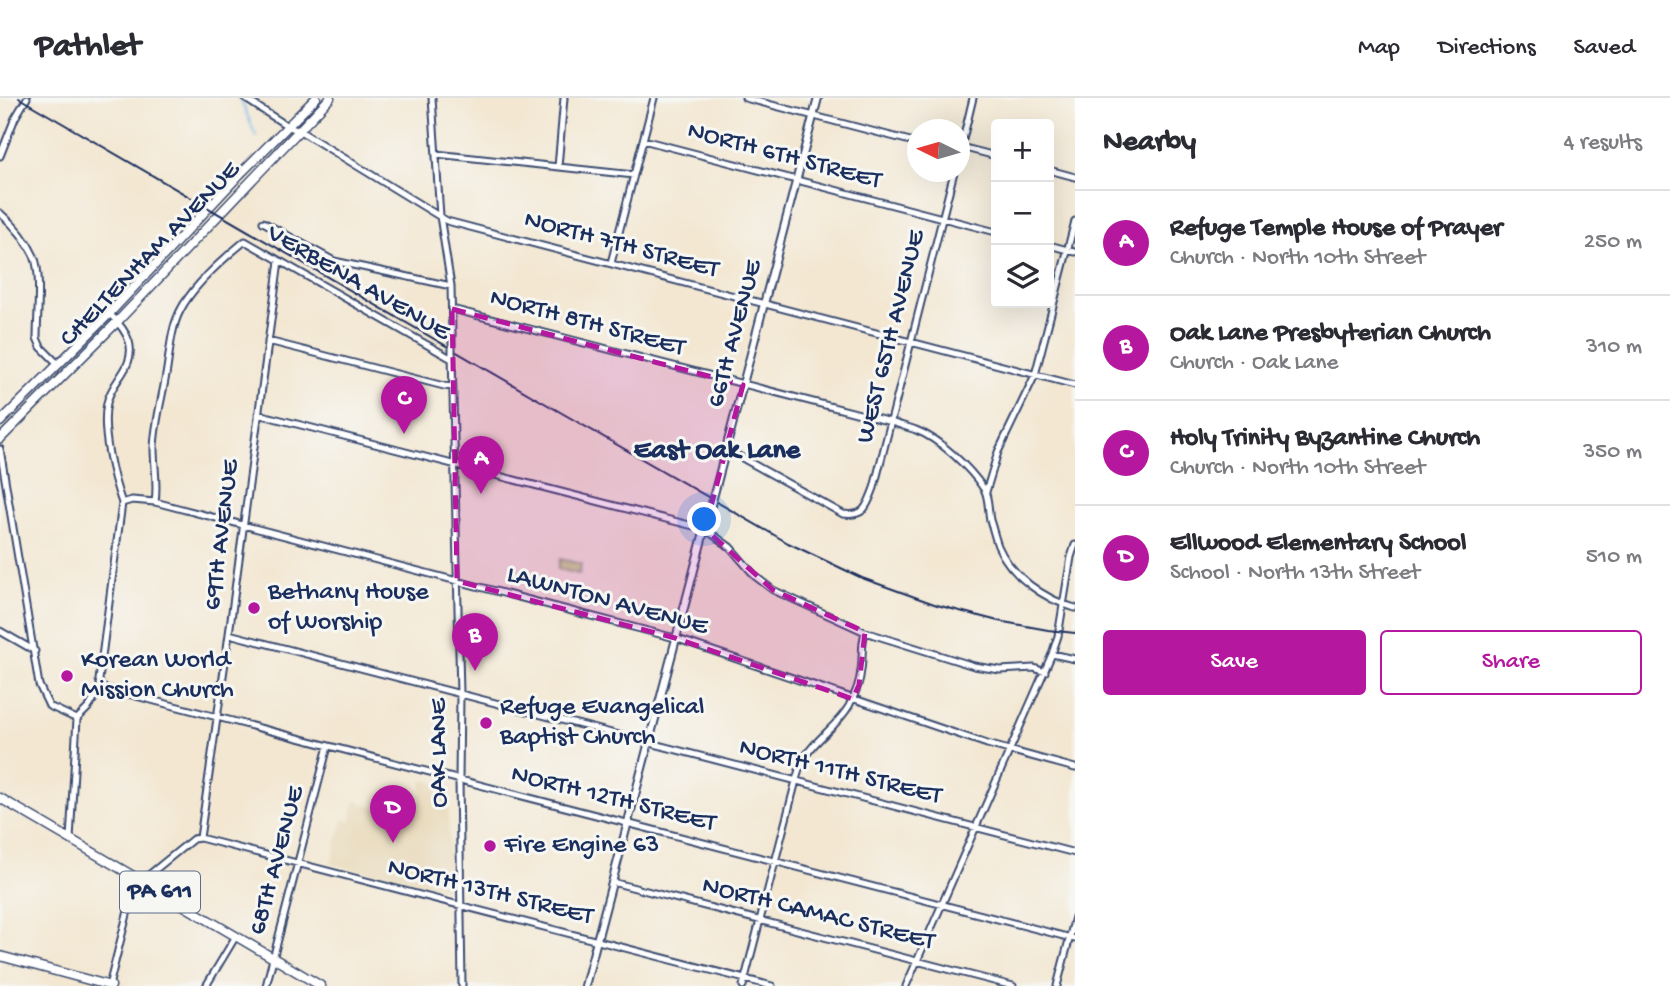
<!DOCTYPE html>
<meta charset="utf-8">
<style>
:root{--surface:#fff;--page:#f7f7f7;--text:#2b2b33;--muted:#7c7c81;--line:#e1e1e2;--accent:#b5179e}
body{margin:0;font-family:"Gochi Hand",sans-serif;background:var(--page);color:var(--text)}
.controls{position:absolute;right:21px;top:21px;display:grid;overflow:hidden;border-radius:7px;box-shadow:0 7px 28px #0002}
.controls button{width:63px;height:63px;display:grid;place-items:center;padding:0;border:0;border-bottom:2px solid var(--line);background:var(--surface);color:var(--text);font:35px sans-serif}
.compass{position:absolute;left:907px;top:21px;width:63px;height:63px;border-radius:50%;background:var(--surface);box-shadow:0 7px 28px #0002;rotate:275deg}
.you{position:absolute;left:705px;top:422px;width:24px;height:24px;margin:-18px;border:5px solid #fff;border-radius:50%;background:#1a73e8;box-shadow:0 0 0 10px #1a73e833}
.badge{display:grid;place-items:center;width:46px;height:46px;border-radius:50%;background:var(--accent);color:#fff;font-size:23px;font-weight:700}
.pin{position:absolute;translate:-50% -58px;filter:drop-shadow(0 2px 4px #0008)}
.pin::after{content:'';position:absolute;top:37px;width:24px;height:21px;background:inherit;clip-path:polygon(0 0,100% 0,50% 100%)}
.list{margin:0;padding:0;list-style:none}
h2{display:flex;justify-content:space-between;align-items:center;height:91px;margin:0;padding:0 28px;font-size:30px}
h2 small{font-size:23px;font-weight:400;color:var(--muted)}
.list li{display:grid;grid-template-columns:46px 1fr auto;gap:21px;align-items:center;box-sizing:border-box;height:105px;padding:0 28px;border-top:2px solid var(--line)}
.list b{display:block;font-size:26px;white-space:nowrap}
.list p{margin:0;font-size:23px;white-space:nowrap;color:var(--muted)}
.list em{font-size:23px;font-style:normal;color:var(--muted)}
.actions{display:flex;gap:14px;padding:21px 28px}
.actions a{flex:1;padding:16px 0;border:2px solid var(--accent);border-radius:7px;text-align:center;font-size:24px;color:var(--accent)}
.actions .main{background:var(--accent);color:#fff}
.icon{flex:none;width:38px;height:38px;fill:none;stroke:currentColor;stroke-width:2;stroke-linecap:round;stroke-linejoin:round}
.map{position:relative;flex:none;width:1075px;height:888px;overflow:hidden}
header{display:flex;align-items:center;gap:42px;box-sizing:border-box;height:98px;padding:0 35px;background:var(--surface);border-bottom:2px solid var(--line)}
header strong{font-size:33px}
nav{display:flex;gap:38px;margin-inline-start:auto;font-size:24px}
main{display:flex}
aside{flex:1;background:var(--surface)}
.map>svg:first-child{display:block}
</style>
<header>
<strong>Pathlet</strong>
<nav><a>Map</a><a>Directions</a><a>Saved</a></nav>
</header>
<main>
<div class="map">
<svg width="1075" height="888" viewBox="0 0 1075 888">
<rect width="100%" height="100%" fill="#f6f6f2"/>
<filter id="ink" filterUnits="userSpaceOnUse"><feTurbulence type="fractalNoise" baseFrequency=".0143" numOctaves="2"/><feDisplacementMap in="SourceGraphic" scale="14" xChannelSelector="R" yChannelSelector="G"/><feConvolveMatrix kernelMatrix="1 2 1 2 8 2 1 2 1" color-interpolation-filters="sRGB"/></filter>
<filter id="wash" filterUnits="userSpaceOnUse"><feTurbulence type="fractalNoise" baseFrequency=".00686" numOctaves="4" result="noise"/><feDisplacementMap in="SourceGraphic" scale="28" xChannelSelector="R" yChannelSelector="G"/><feGaussianBlur stdDeviation="1.57" result="paint"/><feColorMatrix in="noise" values="0 0 0 0 0 0 0 0 0 0 0 0 0 0 0 0 0 1.4 0 .05"/><feComposite in="paint" operator="in"/></filter>
<g filter="url(#wash)">
<rect width="100%" height="100%" fill="#f3e7d2"/>
<path fill="#e8d9ba" d="M423 682 448 688 450 793 331 766 343 721 350 723 355 703 378 710 381 697 419 704Z"/>
<path fill="#b9cc6f" stroke="#6a7e66" stroke-width="2" d="M560 461 581 466 579 476 558 471Z"/>
<g fill="none" stroke-linecap="round" stroke-linejoin="round">
<path stroke="#77b8eb" stroke-width="2" d="M240 0 256 38"/>
</g>
</g>
<g filter="url(#ink)">
<g fill="none" stroke-linecap="round" stroke-linejoin="round">
<defs>
<path id="minor" d="M244 0 289 29 300 33 447 123 1075 287
M432 0 440 118 451 188 452 235
M745 0 918 45
M643 42 996 134
M961 49 996 58
M960 54 973 0
M436 56 634 77
M0 58 15 20 27 0
M558 69 564 0
M1049 72 1075 79
M0 115C14 127 26 140 34 158 42 177 37 218 37 240L41 249 58 266
M263 124 334 163 451 188
M1049 147 1075 154
M611 165 654 0
M452 211 891 324C899 327 908 329 916 332 940 341 970 370 984 391 989 399 988 413 990 422 993 431 995 440 998 448 1011 478 1044 501 1075 510
M268 243 444 288 453 289
M452 255 460 596 459 682 462 888
M258 316 705 431 730 449 756 479 773 492 865 534 974 568 1000 572 1034 570 1045 574
M0 351 39 587 49 608 77 621
M726 351 843 416C865 419 867 408 874 390L954 74
M986 394 998 354 1035 277 1075 123
M155 404C158 386 154 368 154 350 155 323 163 297 167 271 170 252 171 231 180 213 193 187 223 161 245 143L452 261
M122 405 132 402 155 404 675 540 987 646 1075 670
M0 533 35 553
M229 536 1075 755
M1052 556 1075 561
M101 589 1075 841
M200 740 772 888
M70 741 77 621 89 609 101 589 99 582 122 405C113 380 101 332 107 305 109 294 116 285 122 276 139 251 128 234 109 215
M612 784 1013 888
M109 888 134 789 193 741 200 740 229 536 279 163
M206 888 236 838
M266 888 328 648
M743 888 799 671C809 644 835 632 849 608 855 597 860 585 861 572 863 559 861 547 865 534
M906 888 1052 556 1058 538 1071 459 1075 447
M1057 888 1075 819"/>
<path id="tertiary" d="M717 385 818 0
M585 888 711 407"/>
<path id="primary" d="M0 700 321 888
M0 858 111 888"/>
<path id="trunk" d="M0 324 106 219 240 76 316 0
M0 341 117 224 330 0"/>
</defs>
<use href="#minor" stroke="#3b4b6f" stroke-width="9"/>
<use href="#tertiary" stroke="#3b4b6f" stroke-width="10"/>
<use href="#primary" stroke="#3b4b6f" stroke-width="11"/>
<use href="#trunk" stroke="#3b4b6f" stroke-width="11"/>
<use href="#minor" stroke="#fff" stroke-width="5"/>
<use href="#tertiary" stroke="#fff" stroke-width="6"/>
<use href="#primary" stroke="#fff" stroke-width="8"/>
<use href="#trunk" stroke="#fff" stroke-width="8"/>
<path stroke="#1b2f5e" stroke-width="2" d="M19 0 534 299 788 445 862 480 937 507 998 523 1048 532 1075 535"/>
<defs>
<path id="minor-bridge" d="M452 235V255"/>
<path id="tertiary-bridge" d="M711 407 717 385"/>
</defs>
<use href="#minor-bridge" stroke="#3b4b6f" stroke-width="9" stroke-linecap="butt"/>
<use href="#tertiary-bridge" stroke="#3b4b6f" stroke-width="10" stroke-linecap="butt"/>
<use href="#minor-bridge" stroke="#fff" stroke-width="5"/>
<use href="#tertiary-bridge" stroke="#fff" stroke-width="6"/>
</g>
</g>
<path fill="#b5179e" fill-opacity="0.2" stroke="#b5179e" stroke-width="5" stroke-dasharray="14 9" stroke-linejoin="round" d="M452 211 743 287 705 431 773 492 865 534 859 587 853 601 675 540 457 483Z"/>
<g fill="#b5179e" stroke="#f6f6f2" stroke-width="2.5">
<circle cx="254" cy="510" r="7"/>
<circle cx="67" cy="578" r="7"/>
<circle cx="486" cy="625" r="7"/>
<circle cx="490" cy="748" r="7"/>
</g>
<g text-anchor="middle" dominant-baseline="central" stroke-width="6" stroke-linejoin="round" paint-order="stroke">
<rect fill="#f6f6f2" stroke="#5d6b8a" stroke-width="2" x="120" y="773.5" width="80" height="41" rx="5"/>
<g font-size="24" font-weight="bold" fill="#1b2f5e">
<text x="160" y="794">PA 611</text>
</g>
<g font-size="26" fill="#1b2f5e" stroke="#f6f6f2">
<text transform="translate(784 59) rotate(15)">NORTH 6TH STREET</text>
<text transform="translate(621 148) rotate(15)">NORTH 7TH STREET</text>
<text transform="translate(151 157) rotate(-46)">CHELTENHAM AVENUE</text>
<text transform="translate(358 186) rotate(30)">VERBENA AVENUE</text>
<text transform="translate(587 226) rotate(15)">NORTH 8TH STREET</text>
<text transform="translate(736 236) rotate(-75)">66TH AVENUE</text>
<text transform="translate(892 239) rotate(-76)">WEST 65TH AVENUE</text>
<text transform="translate(223 437) rotate(-83)">69TH AVENUE</text>
<text transform="translate(607 504) rotate(15)">LAWNTON AVENUE</text>
<text transform="translate(440 655) rotate(-90)">OAK LANE</text>
<text transform="translate(840 675) rotate(14)">NORTH 11TH STREET</text>
<text transform="translate(613 702) rotate(14)">NORTH 12TH STREET</text>
<text transform="translate(278 763) rotate(-75)">68TH AVENUE</text>
<text transform="translate(490 795) rotate(14)">NORTH 13TH STREET</text>
<text transform="translate(818 817) rotate(14)">NORTH CAMAC STREET</text>
</g>
<g font-size="26" fill="#1b2f5e" stroke="#f6f6f2" text-anchor="start">
<text x="268" y="495">Bethany House<tspan x="268" dy="30">of Worship</tspan></text>
<text x="81" y="563">Korean World<tspan x="81" dy="30">Mission Church</tspan></text>
<text x="500" y="610">Refuge Evangelical<tspan x="500" dy="30">Baptist Church</tspan></text>
<text x="504" y="748">Fire Engine 63</text>
</g>
<g font-size="28" font-weight="bold" fill="#1b2f5e" stroke="#f6f6f2">
<text x="717" y="353">East Oak Lane</text>
</g>
</g>
</svg>
<div class="controls">
<button>+</button>
<button>−</button>
<button><svg class="icon" aria-label="layers" viewBox="0 0 24 24"><path d="M12 4l9 5-9 5-9-5zM3 14l9 5 9-5"/></svg></button>
</div>
<svg class="compass" viewBox="-18 -18 36 36"><path d="M0-13l5 13h-10z" fill="#e53935"/><path d="M0 13l5-13h-10z" fill="#7c7c81"/></svg>
<div class="you"></div>
<div class="pin badge" style="left:481px;top:396px">A</div>
<div class="pin badge" style="left:475px;top:573px">B</div>
<div class="pin badge" style="left:404px;top:336px">C</div>
<div class="pin badge" style="left:393px;top:745px">D</div>
</div>
<aside>
<h2>Nearby<small>4 results</small></h2>
<ul class="list">
<li><span class="badge">A</span><div><b>Refuge Temple House of Prayer</b><p>Church · North 10th Street</p></div><em>250 m</em></li>
<li><span class="badge">B</span><div><b>Oak Lane Presbyterian Church</b><p>Church · Oak Lane</p></div><em>310 m</em></li>
<li><span class="badge">C</span><div><b>Holy Trinity Byzantine Church</b><p>Church · North 10th Street</p></div><em>350 m</em></li>
<li><span class="badge">D</span><div><b>Ellwood Elementary School</b><p>School · North 13th Street</p></div><em>510 m</em></li>
</ul>
<div class="actions"><a class="main">Save</a><a>Share</a></div>
</aside>
</main>
